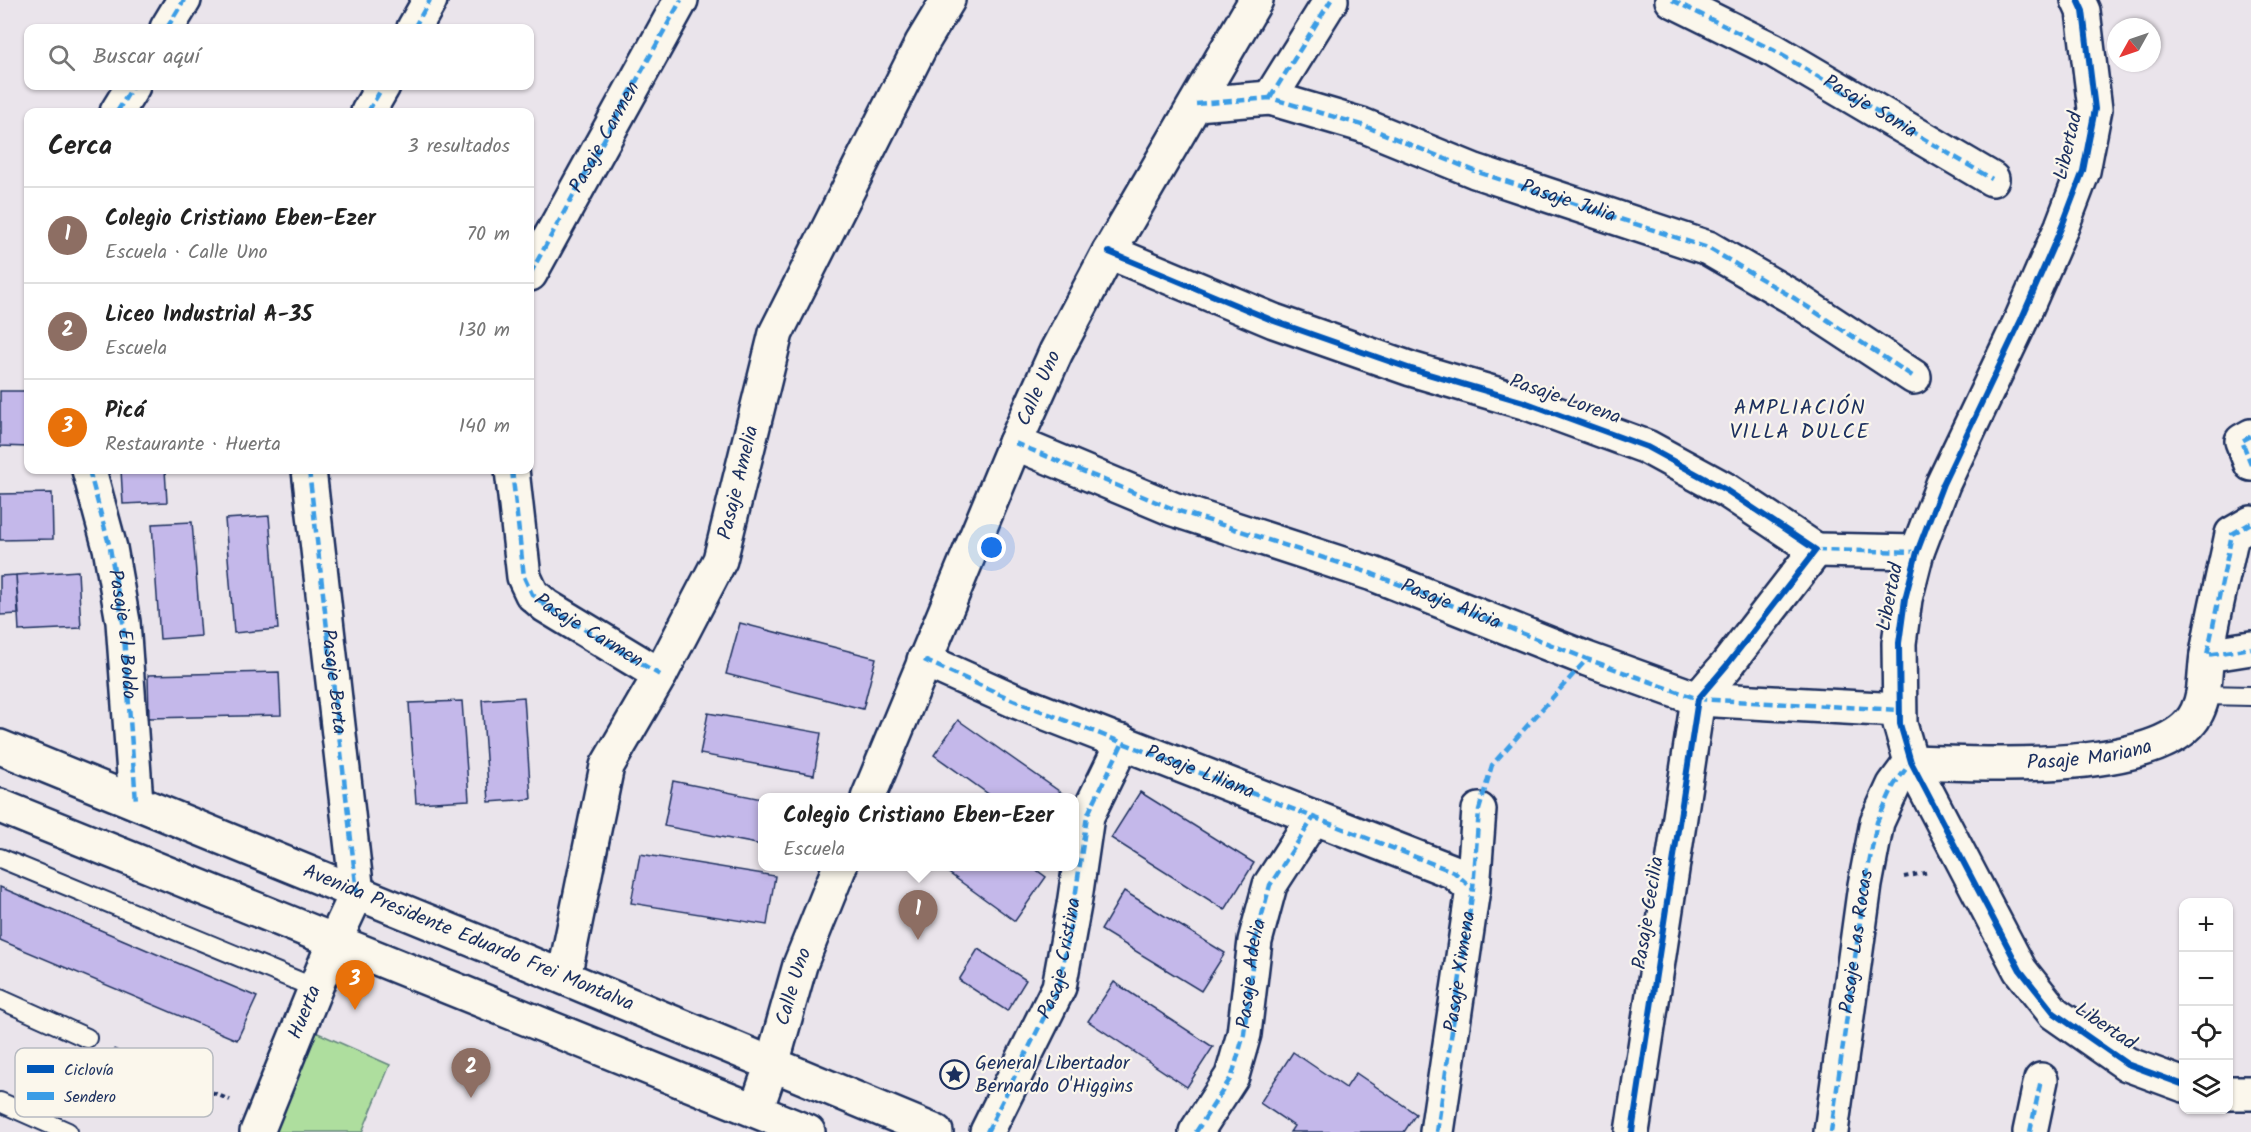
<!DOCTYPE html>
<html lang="es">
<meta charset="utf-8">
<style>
:root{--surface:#fff;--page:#f2f2f2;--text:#222;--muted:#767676;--line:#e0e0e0;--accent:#1a73e8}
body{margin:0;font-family:Kalam,sans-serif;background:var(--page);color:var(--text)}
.controls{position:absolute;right:18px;bottom:18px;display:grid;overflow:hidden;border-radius:12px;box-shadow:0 2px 4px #0004}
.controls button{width:54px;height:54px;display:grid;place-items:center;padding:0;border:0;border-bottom:2px solid var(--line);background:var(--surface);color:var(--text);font:30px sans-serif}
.compass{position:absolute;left:2107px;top:18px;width:54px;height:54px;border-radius:50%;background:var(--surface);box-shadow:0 2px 4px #0004;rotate:230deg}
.you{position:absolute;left:992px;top:548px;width:21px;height:21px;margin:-15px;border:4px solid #fff;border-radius:50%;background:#1a73e8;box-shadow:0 0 0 9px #1a73e833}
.badge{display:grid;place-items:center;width:39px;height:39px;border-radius:50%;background:var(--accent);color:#fff;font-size:20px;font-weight:700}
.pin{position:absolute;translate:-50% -50px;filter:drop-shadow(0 2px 3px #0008)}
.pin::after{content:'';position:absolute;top:32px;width:21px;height:18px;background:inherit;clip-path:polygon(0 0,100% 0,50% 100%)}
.popup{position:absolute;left:758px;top:793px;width:321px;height:78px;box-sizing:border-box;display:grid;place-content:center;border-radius:12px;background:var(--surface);filter:drop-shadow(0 2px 4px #0005);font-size:20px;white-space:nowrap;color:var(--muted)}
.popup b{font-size:22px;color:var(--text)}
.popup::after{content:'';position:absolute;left:50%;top:100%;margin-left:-12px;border:12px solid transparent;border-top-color:var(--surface)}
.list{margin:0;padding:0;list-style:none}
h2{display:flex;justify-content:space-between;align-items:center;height:78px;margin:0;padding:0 24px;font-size:26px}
h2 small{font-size:20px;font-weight:400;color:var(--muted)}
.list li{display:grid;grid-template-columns:39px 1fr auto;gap:18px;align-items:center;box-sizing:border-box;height:96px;padding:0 24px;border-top:2px solid var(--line)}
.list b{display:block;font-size:22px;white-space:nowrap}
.list p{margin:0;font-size:20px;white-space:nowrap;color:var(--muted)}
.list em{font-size:20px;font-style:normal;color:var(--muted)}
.icon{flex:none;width:33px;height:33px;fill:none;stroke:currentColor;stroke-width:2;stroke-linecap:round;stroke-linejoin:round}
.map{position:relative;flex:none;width:2251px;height:1132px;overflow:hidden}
.search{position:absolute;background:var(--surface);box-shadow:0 2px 4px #0004;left:24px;top:24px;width:510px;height:66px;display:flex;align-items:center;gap:15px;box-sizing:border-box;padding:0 21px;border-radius:12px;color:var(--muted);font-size:22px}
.panel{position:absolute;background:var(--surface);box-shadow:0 2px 4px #0004;left:24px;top:108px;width:510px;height:366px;border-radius:12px}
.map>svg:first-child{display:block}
</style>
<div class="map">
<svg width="2251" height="1132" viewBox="0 0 2251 1132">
<rect width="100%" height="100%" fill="#eae4eb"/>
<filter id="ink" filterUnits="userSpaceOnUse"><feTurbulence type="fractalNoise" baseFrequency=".0167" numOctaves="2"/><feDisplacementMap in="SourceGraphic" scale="12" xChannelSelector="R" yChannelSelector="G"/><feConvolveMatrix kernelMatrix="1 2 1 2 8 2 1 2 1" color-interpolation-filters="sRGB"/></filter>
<g filter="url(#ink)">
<path fill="#aede9e" stroke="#64867e" stroke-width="1.5" d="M311 1030 390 1065 362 1132H271Z"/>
<path fill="#c4b8ea" stroke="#1b2f5e" stroke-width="1.5" d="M0 391H28V447L0 446Z
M121 470H165L167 502 123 504Z
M52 493 53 539 0 540V494Z
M269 516 278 629 234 633 225 519Z
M192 522 201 636 160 639 152 524Z
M78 571 81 628 19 631 16 575Z
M16 575 19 614 0 615V576Z
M740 623 876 658 863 709 726 674Z
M279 672 281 715 149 718 148 675Z
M524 697 531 799 489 802 482 700Z
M462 701 469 800 416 803 409 703Z
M708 713 821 733 814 775 700 754Z
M958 720 1066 796 1065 798H994L934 755Z
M673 781 762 799V845L664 826Z
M1140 792 1254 863 1225 910 1111 838Z
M640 854 775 876 767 925 631 903Z
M939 866H1031L1046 877 1015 921Z
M0 887 257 997 237 1040 0 940Z
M1124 891 1225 953 1201 991 1101 930Z
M978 949 1026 980 1007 1011 959 980Z
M1114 982 1213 1047 1187 1087 1088 1021Z
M1293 1052 1346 1088 1356 1073 1416 1114 1404 1132H1290L1294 1126 1260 1103Z"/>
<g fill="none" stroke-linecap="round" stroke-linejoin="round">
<defs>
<path id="service" d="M2204 695 2251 696
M0 858 315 988
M0 999 87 1038
M0 1102 68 1132"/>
<g id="minor">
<path d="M1672 0 1773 50 1992 179"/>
<path d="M2078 0 2083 11 2095 109 2083 171 2062 226 2021 320 1943 484 1917 552 1905 599 1899 643 1900 724 1911 762 2020 970 2054 1013 2127 1064 2184 1085"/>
<path d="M167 28 184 0"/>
<path d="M414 28 430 0"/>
<path d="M1270 98 1331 0"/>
<path id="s1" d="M1196 104 1270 98 1362 125 1475 171 1708 248 1794 298 1914 377"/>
<path d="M117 112 133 86"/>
<path d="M368 112 383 86"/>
<path d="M1109 252 1274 321 1411 369 1527 403 1647 447 1726 490 1816 550 1727 665 1698 699 1632 1132"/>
<path id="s2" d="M530 274 681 0"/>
<path d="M2251 436 2242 441 2251 464"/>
<path d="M1015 443 1173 509 1373 574 1587 659 1698 699 1899 710"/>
<path id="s3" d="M89 470 110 548 123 622 136 802"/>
<path d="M512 470 524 577 532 594 546 606 660 675"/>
<path d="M1816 550 1917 552"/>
<path d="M2207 655 2251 648"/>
<path id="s4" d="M924 660 1013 700 1454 872 1473 889"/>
<path id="s5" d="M868 798 1015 443 1056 352 1109 252 1256 0"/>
<path id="s6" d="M564 977 607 766 660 675 720 560 776 333 922 43 948 0"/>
<path d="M2228 1093H2251"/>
<path id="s7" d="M756 1110 772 1064 800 965 840 866"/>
<path id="s8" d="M257 1132 334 942 357 893 309 470"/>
<path id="s9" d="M987 1132 1059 987 1074 905 1087 816 1123 742"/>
<path d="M1196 1132 1232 1076 1244 1034 1255 941 1270 885 1314 817"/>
<path d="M1437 1132 1473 889 1479 810"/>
<path id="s10" d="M1831 1132 1865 885 1877 822 1894 785 1911 762C1972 763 2167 777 2197 712 2206 694 2204 675 2207 655 2213 614 2224 574 2232 534L2251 523"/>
<path d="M2030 1132 2041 1080"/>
</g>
<g id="secondary">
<path id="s11" d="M0 747 488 946 936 1132"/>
<path d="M0 806 808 1132"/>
</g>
</defs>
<use href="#service" stroke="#1b2f5e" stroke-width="22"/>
<use href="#minor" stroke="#1b2f5e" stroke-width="38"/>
<use href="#secondary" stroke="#1b2f5e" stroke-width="38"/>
<path stroke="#1b2f5e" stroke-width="4" stroke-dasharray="4.5 4.5" stroke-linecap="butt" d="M1904 877 1929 872
M113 1050 230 1100"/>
<use href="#service" stroke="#fbf7ec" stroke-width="18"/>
<use href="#minor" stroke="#fbf7ec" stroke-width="33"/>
<use href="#secondary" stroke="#fbf7ec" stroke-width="33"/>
<g stroke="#3b9de6" stroke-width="4.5" stroke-dasharray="9 4.5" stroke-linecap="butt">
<path id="s12" d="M1672 0 1773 50 1992 179"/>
<path d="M167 28 184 0"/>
<path d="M414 28 430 0"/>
<path d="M1270 98 1331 0"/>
<path d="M1196 104 1270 98 1362 125 1475 171 1708 248 1794 298 1914 377"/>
<path d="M117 112 133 86"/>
<path d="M368 112 383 86"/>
<path d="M530 274 681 0"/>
<path d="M2251 436 2242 441 2251 464"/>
<path id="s13" d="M1015 443 1173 509 1373 574 1587 659 1698 699 1899 710"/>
<path d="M89 470 110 548 123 622 136 802"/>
<path id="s14" d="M309 470 357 893"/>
<path id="s15" d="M512 470 524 577 532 594 546 606 660 675"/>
<path d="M2251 523 2232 534 2207 655 2251 648"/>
<path d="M1816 550 1917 552"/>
<path d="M924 660 1013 700 1454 872 1473 889"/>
<path d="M987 1132 1059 987 1074 905 1087 816 1123 742"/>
<path id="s16" d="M1196 1132 1232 1076 1244 1034 1255 941 1270 885 1314 817"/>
<path id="s17" d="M1437 1132 1473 889 1479 810 1492 765 1587 659"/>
<path d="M1831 1132 1865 885 1877 822 1894 785 1911 762"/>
<path d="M2030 1132 2041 1080"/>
</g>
<defs>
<path id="cycleway" d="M2078 0 2083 11 2095 109 2083 171 2062 226 2021 320 1943 484 1917 552 1905 599 1899 643 1900 724 1911 762 2020 970 2054 1013 2127 1064 2184 1085
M1109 252 1274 321 1411 369 1527 403 1647 447 1726 490 1816 550 1727 665 1698 699 1632 1132"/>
</defs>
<use href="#cycleway" stroke="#fbf7ec" stroke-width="10"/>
<use href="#cycleway" stroke="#0057b8" stroke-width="6"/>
</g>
</g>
<defs>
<symbol id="sight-ring" viewBox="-11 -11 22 22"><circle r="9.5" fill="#fbf7ec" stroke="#1b2f5e" stroke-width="1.5"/><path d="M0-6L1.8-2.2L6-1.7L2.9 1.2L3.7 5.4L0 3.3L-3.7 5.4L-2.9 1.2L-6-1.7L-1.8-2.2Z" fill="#1b2f5e"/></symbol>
</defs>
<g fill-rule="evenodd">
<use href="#sight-ring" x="938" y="1058" width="33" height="33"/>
</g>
<g text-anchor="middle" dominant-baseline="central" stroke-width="4.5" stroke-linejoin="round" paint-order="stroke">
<g font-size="20" fill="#1b2f5e" stroke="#fbf7ec">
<text stroke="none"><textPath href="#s12" startOffset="225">Pasaje Sonia</textPath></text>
<text stroke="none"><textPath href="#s2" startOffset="156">Pasaje Carmen</textPath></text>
<text transform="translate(2069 146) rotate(-77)">Libertad</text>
<text stroke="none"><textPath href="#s1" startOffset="390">Pasaje Julia</textPath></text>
<text stroke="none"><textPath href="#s5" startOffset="444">Calle Uno</textPath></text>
<text transform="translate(1565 400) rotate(19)">Pasaje Lorena</text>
<text stroke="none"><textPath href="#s6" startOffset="530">Pasaje Amelia</textPath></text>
<text transform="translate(1891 597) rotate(-79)">Libertad</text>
<text stroke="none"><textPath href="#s13" startOffset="465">Pasaje Alicia</textPath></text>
<text stroke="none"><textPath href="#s15" startOffset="194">Pasaje Carmen</textPath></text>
<text stroke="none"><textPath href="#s3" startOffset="168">Pasaje El Boldo</textPath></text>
<text stroke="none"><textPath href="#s14" startOffset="213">Pasaje Berta</textPath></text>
<text stroke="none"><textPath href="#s10" startOffset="562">Pasaje Mariana</textPath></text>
<text stroke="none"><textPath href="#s4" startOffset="298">Pasaje Liliana</textPath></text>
<text transform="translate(1649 913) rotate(-81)">Pasaje Cecilia</text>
<text stroke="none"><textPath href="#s11" startOffset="506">Avenida Presidente Eduardo Frei Montalva</textPath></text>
<text stroke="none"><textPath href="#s10" startOffset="192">Pasaje Las Rocas</textPath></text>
<text stroke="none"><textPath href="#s9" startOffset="190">Pasaje Cristina</textPath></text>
<text stroke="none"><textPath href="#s17" startOffset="162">Pasaje Ximena</textPath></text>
<text stroke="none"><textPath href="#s16" startOffset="171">Pasaje Adelia</textPath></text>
<text stroke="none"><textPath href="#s7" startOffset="129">Calle Uno</textPath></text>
<text stroke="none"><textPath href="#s8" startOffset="129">Huerta</textPath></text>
<text transform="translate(2105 1027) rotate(34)">Libertad</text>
</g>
<g font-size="20" fill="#1b2f5e" stroke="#fbf7ec" text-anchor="start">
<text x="975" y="1064">General Libertador<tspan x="975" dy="23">Bernardo O'Higgins</tspan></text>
</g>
<g font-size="21" letter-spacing="1.5" fill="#1b2f5e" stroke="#fbf7ec">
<text x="1800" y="408">AMPLIACIÓN<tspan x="1800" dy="24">VILLA DULCE</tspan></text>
</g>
</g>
<rect x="15" y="1048" width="198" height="69" rx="9" fill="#fbf7ec" stroke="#b8bbc1" stroke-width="1.5"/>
<rect x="27" y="1065" width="27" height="8" fill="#0057b8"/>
<rect x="27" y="1092" width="27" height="8" fill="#3b9de6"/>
<g font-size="16" fill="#1b2f5e">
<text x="64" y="1075">Ciclovía</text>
<text x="64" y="1102">Sendero</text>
</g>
</svg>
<div class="controls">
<button>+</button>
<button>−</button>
<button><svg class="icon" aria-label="locate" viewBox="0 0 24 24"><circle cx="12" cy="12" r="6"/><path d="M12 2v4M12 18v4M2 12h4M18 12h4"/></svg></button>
<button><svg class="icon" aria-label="layers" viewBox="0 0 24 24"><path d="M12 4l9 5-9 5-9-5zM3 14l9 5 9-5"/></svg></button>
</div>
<svg class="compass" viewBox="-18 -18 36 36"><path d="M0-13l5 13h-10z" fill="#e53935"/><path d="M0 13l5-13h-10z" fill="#767676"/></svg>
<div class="you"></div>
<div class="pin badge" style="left:918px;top:940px;background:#8d6e63">1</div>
<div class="popup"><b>Colegio Cristiano Eben-Ezer</b>Escuela</div>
<div class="pin badge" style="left:471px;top:1098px;background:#8d6e63">2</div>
<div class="pin badge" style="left:355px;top:1010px;background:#e8710a">3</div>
<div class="search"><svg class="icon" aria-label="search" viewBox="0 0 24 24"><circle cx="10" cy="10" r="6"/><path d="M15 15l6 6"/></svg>Buscar aquí</div>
<section class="panel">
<h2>Cerca<small>3 resultados</small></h2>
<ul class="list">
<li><span class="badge" style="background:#8d6e63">1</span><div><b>Colegio Cristiano Eben-Ezer</b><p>Escuela · Calle Uno</p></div><em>70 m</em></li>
<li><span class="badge" style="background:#8d6e63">2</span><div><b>Liceo Industrial A-35</b><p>Escuela</p></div><em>130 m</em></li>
<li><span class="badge" style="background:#e8710a">3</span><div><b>Picá</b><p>Restaurante · Huerta</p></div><em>140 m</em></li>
</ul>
</section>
</div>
